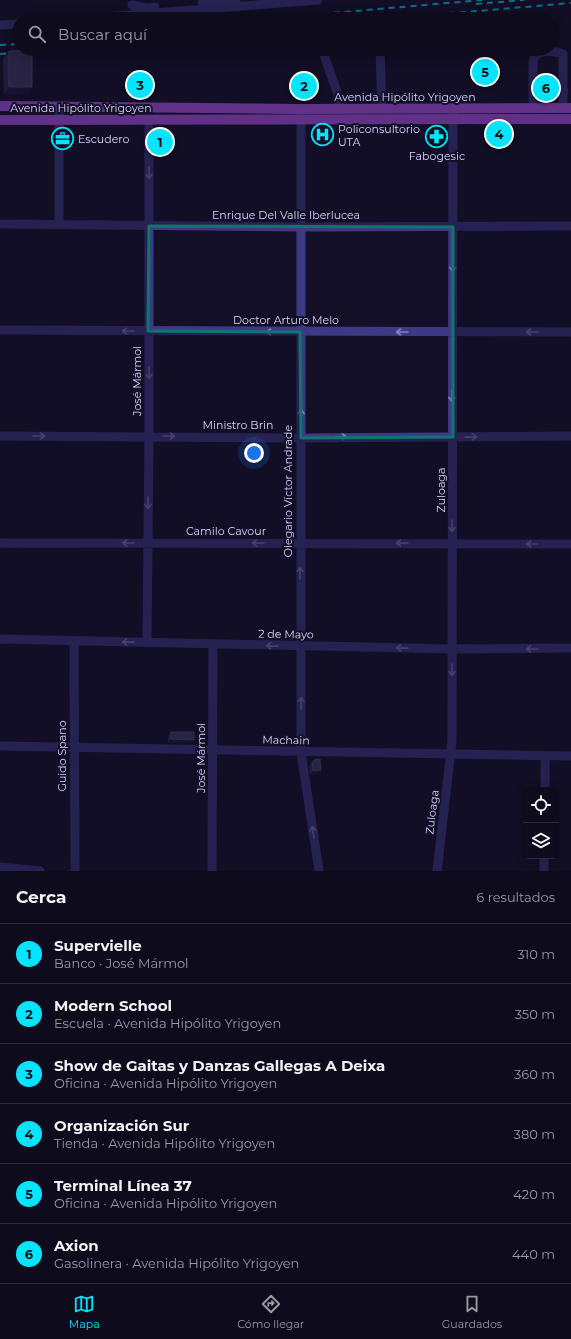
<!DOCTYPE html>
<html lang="es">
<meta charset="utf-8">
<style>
:root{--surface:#0e0b1c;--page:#1c1929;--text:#f1f3f6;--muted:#9b9ba3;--line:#2e2b3b;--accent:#00e5ff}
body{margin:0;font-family:Montserrat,sans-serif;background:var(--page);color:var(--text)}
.controls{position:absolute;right:12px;bottom:12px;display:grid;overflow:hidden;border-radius:6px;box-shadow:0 2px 10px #0003}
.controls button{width:36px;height:36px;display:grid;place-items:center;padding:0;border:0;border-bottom:1px solid var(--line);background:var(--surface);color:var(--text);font:20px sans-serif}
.you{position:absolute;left:254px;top:453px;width:14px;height:14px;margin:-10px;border:3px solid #fff;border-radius:50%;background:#1a73e8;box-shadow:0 0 0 6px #1a73e833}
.badge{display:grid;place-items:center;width:26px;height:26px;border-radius:50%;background:var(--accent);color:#111;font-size:13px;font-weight:700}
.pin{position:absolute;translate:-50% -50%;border:2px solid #fff;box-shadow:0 1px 4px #0006}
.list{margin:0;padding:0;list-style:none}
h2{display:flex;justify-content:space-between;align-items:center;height:52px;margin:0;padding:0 16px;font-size:17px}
h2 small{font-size:13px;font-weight:400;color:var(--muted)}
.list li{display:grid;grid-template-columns:26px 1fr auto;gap:12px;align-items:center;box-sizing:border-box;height:60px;padding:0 16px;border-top:1px solid var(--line)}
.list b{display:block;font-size:15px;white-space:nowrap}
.list p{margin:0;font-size:13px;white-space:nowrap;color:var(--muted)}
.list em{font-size:13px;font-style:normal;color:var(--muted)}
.icon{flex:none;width:22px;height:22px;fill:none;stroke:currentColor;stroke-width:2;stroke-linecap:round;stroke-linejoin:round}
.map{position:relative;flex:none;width:571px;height:871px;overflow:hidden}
.search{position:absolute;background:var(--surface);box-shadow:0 2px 10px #0003;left:12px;right:12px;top:12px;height:44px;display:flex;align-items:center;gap:10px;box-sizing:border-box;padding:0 14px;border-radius:22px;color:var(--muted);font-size:15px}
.sheet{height:412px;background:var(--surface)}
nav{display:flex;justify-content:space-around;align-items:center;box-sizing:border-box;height:56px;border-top:1px solid var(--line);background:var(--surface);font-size:11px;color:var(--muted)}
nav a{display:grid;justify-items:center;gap:2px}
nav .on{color:var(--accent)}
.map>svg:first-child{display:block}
</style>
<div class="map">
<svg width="571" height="871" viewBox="0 0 571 871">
<rect width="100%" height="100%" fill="#130f26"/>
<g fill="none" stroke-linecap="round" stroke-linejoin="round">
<path stroke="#3d3a85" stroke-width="9" d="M202 3 236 0
M132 5 146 8 155 7
M80 19 318 0
M0 25 19 24
M322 49 338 95 340 109
M380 49 382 109
M533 91H564
M59 107V225
M533 108V64C534 61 534 57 536 55 541 50 557 51 563 54V108
M301 109V752L319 871
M0 224 301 227 571 226
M0 330 571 332
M0 436 301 438 571 436
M0 543 571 544
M0 639 452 649 571 648
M74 641 75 871
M147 642 149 436V120
M0 746 571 756
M545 790V756
M0 867 40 871
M212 871 213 645
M437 871 452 741 453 112
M544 871V856"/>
<path stroke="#c25bff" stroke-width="10" d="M0 106 301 109 571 108
M0 120 571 119"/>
<path stroke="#00e5ff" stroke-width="2" stroke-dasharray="6 5" stroke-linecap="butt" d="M476 4 524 0
M235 19 344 12 482 0
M350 19 466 12 571 3
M0 45 19 44
M0 54 68 49"/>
</g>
<path fill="#312854" d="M9 51 27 95H4L3 58Z
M434 130 442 140 439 144H432L431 134Z
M171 732 194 740 191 743H168V736Z
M312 762 318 774 310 775 309 766Z"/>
<path fill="#1d163a" d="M9 87H32L27 95H4Z
M434 140H442L439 144H432Z
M171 739 194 740 191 743H168Z
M321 770 318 774 310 775 313 771Z"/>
<path fill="#433a66" stroke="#5a527e" d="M32 50V87H9V51Z
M434 130H440L442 133V140H434Z
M171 732H194V740L171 739Z
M320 759 321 770 313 771 312 762 314 760Z"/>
<defs><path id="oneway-shaft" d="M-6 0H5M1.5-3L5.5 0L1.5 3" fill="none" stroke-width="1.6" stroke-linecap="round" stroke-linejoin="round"/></defs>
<g stroke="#837fbc">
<use href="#oneway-shaft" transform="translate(149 173) rotate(90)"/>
<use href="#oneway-shaft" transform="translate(453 266) rotate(91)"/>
<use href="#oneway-shaft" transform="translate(128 331) rotate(-180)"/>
<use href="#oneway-shaft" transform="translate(272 332) rotate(-180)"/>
<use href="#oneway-shaft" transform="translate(402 332) rotate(180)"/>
<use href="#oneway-shaft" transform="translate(532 332) rotate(-180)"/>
<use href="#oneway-shaft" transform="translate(149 373) rotate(90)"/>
<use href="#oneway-shaft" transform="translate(452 396) rotate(90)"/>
<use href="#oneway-shaft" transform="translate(301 415) rotate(-90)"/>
<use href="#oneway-shaft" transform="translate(39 436)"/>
<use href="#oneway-shaft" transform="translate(169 436)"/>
<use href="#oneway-shaft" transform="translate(341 437)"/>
<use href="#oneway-shaft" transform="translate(471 437) rotate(-1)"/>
<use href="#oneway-shaft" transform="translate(148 503) rotate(91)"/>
<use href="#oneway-shaft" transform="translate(452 526) rotate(90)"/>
<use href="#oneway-shaft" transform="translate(128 543) rotate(180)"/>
<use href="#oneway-shaft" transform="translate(258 543) rotate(-180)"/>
<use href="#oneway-shaft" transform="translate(402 543) rotate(-180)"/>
<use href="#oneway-shaft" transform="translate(532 544) rotate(-180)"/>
<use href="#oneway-shaft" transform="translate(300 573) rotate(-90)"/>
<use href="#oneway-shaft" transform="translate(128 642) rotate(-179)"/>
<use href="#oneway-shaft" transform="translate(272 646) rotate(-179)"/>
<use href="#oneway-shaft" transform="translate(402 648) rotate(-179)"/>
<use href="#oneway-shaft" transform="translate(532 649) rotate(180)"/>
<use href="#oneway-shaft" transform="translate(452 670) rotate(90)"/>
<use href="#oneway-shaft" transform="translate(301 703) rotate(-90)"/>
<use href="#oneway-shaft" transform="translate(313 832) rotate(-99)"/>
</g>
<path d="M0 0H571V871H0ZM149 226 453 227V437L301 438 300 332 148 331Z" fill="#130f26" fill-opacity=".55" fill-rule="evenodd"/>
<path fill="none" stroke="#0f766e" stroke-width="3" stroke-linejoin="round" d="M149 226 453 227V437L301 438 300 332 148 331Z"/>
<defs>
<symbol id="hospital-ring" viewBox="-11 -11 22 22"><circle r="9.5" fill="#130f26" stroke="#00e5ff" stroke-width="1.5"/><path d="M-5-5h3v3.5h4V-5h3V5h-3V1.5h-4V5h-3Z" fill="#00e5ff"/></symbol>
<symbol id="pharmacy-ring" viewBox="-11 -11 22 22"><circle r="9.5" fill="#130f26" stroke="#00e5ff" stroke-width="1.5"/><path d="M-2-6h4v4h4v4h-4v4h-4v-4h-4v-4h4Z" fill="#00e5ff"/></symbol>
<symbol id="office-ring" viewBox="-11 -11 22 22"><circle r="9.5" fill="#130f26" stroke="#00e5ff" stroke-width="1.5"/><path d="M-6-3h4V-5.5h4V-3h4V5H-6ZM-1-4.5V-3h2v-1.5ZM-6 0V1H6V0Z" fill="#00e5ff"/></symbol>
</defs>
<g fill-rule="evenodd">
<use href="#hospital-ring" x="310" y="122" width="25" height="25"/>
<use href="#pharmacy-ring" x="424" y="124" width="25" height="25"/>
<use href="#office-ring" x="50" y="126" width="25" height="25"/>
</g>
<g text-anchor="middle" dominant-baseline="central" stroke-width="4" stroke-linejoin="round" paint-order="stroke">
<g font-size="11" fill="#d9d4ff" stroke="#130f26">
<text x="405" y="97">Avenida Hipólito Yrigoyen</text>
<text x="81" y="108">Avenida Hipólito Yrigoyen</text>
<text x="286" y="215">Enrique Del Valle Iberlucea</text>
<text x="286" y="320">Doctor Arturo Melo</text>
<text transform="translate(137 381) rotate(-90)">José Mármol</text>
<text x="238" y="425">Ministro Brin</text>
<text transform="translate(441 490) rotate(-90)">Zuloaga</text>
<text transform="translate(288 491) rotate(-90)">Olegario Víctor Andrade</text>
<text x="226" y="531">Camilo Cavour</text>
<text transform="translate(286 634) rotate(1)">2 de Mayo</text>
<text transform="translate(286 740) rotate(1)">Machain</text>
<text transform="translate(62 756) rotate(-90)">Guido Spano</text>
<text transform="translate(201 758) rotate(-90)">José Mármol</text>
<text transform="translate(432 812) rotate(-83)">Zuloaga</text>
</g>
<g font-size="11" fill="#d9d4ff" stroke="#130f26" text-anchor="start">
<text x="338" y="129">Policonsultorio<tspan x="338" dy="13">UTA</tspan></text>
<text x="78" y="139">Escudero</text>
<text x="437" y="156" text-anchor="middle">Fabogesic</text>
</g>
</g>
</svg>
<div class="controls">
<button><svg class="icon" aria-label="locate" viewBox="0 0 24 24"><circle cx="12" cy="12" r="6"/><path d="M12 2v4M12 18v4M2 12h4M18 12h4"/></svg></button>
<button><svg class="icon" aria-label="layers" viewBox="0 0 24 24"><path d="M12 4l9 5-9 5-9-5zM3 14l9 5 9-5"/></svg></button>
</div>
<div class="you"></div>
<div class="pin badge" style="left:160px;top:142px">1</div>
<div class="pin badge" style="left:304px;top:86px">2</div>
<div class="pin badge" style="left:140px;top:85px">3</div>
<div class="pin badge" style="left:499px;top:134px">4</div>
<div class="pin badge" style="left:485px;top:72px">5</div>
<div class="pin badge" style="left:546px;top:88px">6</div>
<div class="search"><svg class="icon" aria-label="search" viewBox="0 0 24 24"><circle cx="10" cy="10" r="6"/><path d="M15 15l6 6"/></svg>Buscar aquí</div>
</div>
<section class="sheet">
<h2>Cerca<small>6 resultados</small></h2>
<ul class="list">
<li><span class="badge">1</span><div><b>Supervielle</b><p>Banco · José Mármol</p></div><em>310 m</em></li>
<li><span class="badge">2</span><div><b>Modern School</b><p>Escuela · Avenida Hipólito Yrigoyen</p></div><em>350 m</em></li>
<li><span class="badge">3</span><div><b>Show de Gaitas y Danzas Gallegas A Deixa</b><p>Oficina · Avenida Hipólito Yrigoyen</p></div><em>360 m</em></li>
<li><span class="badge">4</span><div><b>Organización Sur</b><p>Tienda · Avenida Hipólito Yrigoyen</p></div><em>380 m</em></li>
<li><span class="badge">5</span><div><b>Terminal Línea 37</b><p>Oficina · Avenida Hipólito Yrigoyen</p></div><em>420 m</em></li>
<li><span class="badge">6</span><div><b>Axion</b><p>Gasolinera · Avenida Hipólito Yrigoyen</p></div><em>440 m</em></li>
</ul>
</section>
<nav>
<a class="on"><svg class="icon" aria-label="map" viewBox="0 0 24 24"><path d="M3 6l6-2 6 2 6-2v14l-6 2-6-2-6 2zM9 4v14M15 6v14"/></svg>Mapa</a>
<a><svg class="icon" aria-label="directions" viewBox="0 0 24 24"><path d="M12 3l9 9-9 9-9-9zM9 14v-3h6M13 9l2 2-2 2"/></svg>Cómo llegar</a>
<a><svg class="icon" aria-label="saved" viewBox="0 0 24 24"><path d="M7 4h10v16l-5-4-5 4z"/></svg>Guardados</a>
</nav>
